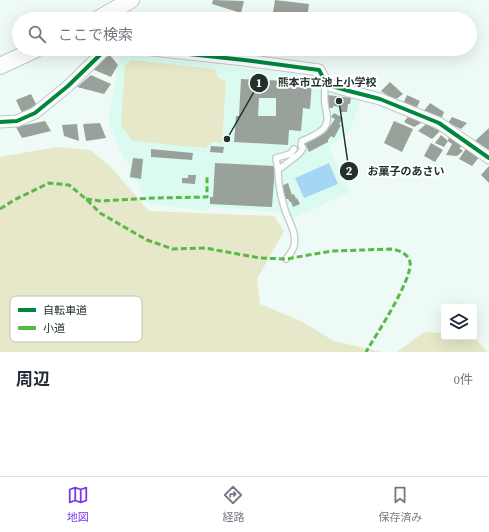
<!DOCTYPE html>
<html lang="ja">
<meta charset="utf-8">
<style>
:root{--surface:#fff;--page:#f2f2f3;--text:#1f2937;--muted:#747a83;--line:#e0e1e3;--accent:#7c3aed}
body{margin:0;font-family:"Source Serif 4","Noto Sans JP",serif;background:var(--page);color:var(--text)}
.controls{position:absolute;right:12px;bottom:12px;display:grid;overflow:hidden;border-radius:4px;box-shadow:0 4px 16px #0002}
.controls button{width:36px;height:36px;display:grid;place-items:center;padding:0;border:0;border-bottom:1px solid var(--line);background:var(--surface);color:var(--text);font:20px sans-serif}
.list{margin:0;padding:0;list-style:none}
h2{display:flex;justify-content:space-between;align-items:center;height:52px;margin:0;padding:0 16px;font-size:17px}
h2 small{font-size:13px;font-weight:400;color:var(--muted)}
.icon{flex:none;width:22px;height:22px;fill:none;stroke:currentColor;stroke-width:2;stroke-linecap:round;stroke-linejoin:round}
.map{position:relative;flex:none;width:489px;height:352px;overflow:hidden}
.search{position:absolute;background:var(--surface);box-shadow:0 4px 16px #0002;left:12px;right:12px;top:12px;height:44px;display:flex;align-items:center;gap:10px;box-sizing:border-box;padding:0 14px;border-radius:22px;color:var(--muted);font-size:15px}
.sheet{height:124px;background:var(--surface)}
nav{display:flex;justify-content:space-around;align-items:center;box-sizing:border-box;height:56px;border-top:1px solid var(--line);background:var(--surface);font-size:11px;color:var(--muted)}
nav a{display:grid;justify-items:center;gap:2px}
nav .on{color:var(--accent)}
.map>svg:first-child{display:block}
</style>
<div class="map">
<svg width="489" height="352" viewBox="0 0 489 352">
<rect width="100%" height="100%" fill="#eefaf6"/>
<path fill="#dbfbf0" d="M120 54 312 76 321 86 331 91 362 96 350 131 329 147 350 192 293 218 288 213 211 207 204 211 146 203 138 181 129 178 130 164 124 159 108 121Z"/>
<path fill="#e6e8c9" d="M132 60 215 69 218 77 226 82 222 143 212 142 205 148 132 141 121 125 125 65Z
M57 147 90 150 109 165 149 211 274 216 284 231 257 279 260 304 301 321 334 341 381 352H0V157Z
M424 332 444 333V337H474L487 352H397Z"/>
<path fill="#a5d6f4" d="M329 163 338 184 304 198 295 178Z"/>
<path fill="#99a19b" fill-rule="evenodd" d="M213 0 244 1 241 13 212 4Z
M275 0 309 4 307 19H272Z
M109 54 118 65 111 77 92 69Z
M91 75 111 84 104 94 77 87Z
M241 79 312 82 310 109 303 108 301 131 289 130 288 145 234 142 236 116H239ZM259 98H276V116H258Z
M390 82 403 94 395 100 381 91Z
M31 94 39 110 23 115 16 100Z
M328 95 351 98 350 104H348L347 112H341V107L333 106V108H328L329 104 328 103Z
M407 95 420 101 416 109 403 104Z
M430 103 444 112 441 120 423 112Z
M334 113 343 118 339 124 341 125 334 138 331 136 328 140V142L309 152 305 143 325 133 335 119 331 117Z
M410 114 421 123 414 127 404 122Z
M452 117 467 123 461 129 448 123Z
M45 121 51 131 22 138 16 127Z
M394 121 413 129 402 152 384 143Z
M100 123 106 138 86 141 83 124Z
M77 124 79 141 64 136 62 125Z
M426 124 440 131 432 139 418 131Z
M489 128V150L475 141Z
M450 131 466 145 459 148 463 151 457 156 446 155 452 144 448 141Z
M441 135 448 141 444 147 435 143Z
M431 143 443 150 435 162 424 156Z
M469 144 480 156 472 166 459 159Z
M211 146 224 147 223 153 210 152Z
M151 149 193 153 192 160 151 157Z
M133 158 143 159 141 179 130 177Z
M215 163 275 166 272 207 210 204V197H213Z
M489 166V183L481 175Z
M188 175H196L195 184 182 183V178H188Z
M288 183 292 195 294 194 296 199 297 198 300 204 293 207 291 202H290L288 199H286L281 186Z"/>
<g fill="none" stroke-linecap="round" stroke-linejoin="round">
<defs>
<path id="service" d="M278 170 276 158 290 154 294 149
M286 259C289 255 293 251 294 246 297 233 289 222 285 210 281 196 278 185 278 170L299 154 303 148 301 145 302 141C309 138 319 134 324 128 330 121 326 112 325 104 324 97 325 89 325 81"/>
<path id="minor" d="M143 49 244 60 319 70 325 81 332 86 349 91 380 99 439 123 489 158
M0 122 17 121 35 113 68 86 106 49"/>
<path id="secondary" d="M98 19 131 0
M0 66 36 49"/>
</defs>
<use href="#service" stroke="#bdc9c5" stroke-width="8"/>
<use href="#minor" stroke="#bdc9c5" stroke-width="13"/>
<use href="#secondary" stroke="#bdc9c5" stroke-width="18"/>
<use href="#service" stroke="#fcfefe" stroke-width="5.5"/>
<use href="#minor" stroke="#fcfefe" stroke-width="11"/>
<use href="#secondary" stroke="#fcfefe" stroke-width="16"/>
<path stroke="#58b947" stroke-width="3" stroke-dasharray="6 3" stroke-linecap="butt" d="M86 199 100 201 154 198 207 197V175
M0 209 14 200 49 183 69 185 86 199 100 213 147 240 173 249 205 248 260 258 286 259 332 251 391 249C398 250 408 253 410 262 413 279 376 335 366 352"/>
<defs>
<path id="cycleway" d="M143 49 244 60 319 70 325 81 332 86 349 91 380 99 439 123 489 158
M0 122 17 121 35 113 68 86 106 49"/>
</defs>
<use href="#cycleway" stroke="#fff" stroke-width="6"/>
<use href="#cycleway" stroke="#00873e" stroke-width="4"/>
</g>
<rect x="10" y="296" width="132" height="46" rx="6" fill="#fff" stroke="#bdc1c0" stroke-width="1"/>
<rect x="18" y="308" width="18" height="4" fill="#00873e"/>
<rect x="18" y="326" width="18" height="4" fill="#58b947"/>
<g font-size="11" fill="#23312c">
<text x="43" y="314">自転車道</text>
<text x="43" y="332">小道</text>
</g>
<path fill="none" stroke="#23312c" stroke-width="1.5" d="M227 139L259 83M339 101L349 171"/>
<g fill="#23312c" stroke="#fff" stroke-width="1.5">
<circle cx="227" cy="139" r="4"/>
<circle cx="339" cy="101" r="4"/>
<circle cx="259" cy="83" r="10"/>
<circle cx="349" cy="171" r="10"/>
</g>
<g font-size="12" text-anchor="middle" font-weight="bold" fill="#fff">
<text x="259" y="87">1</text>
<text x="349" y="175">2</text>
</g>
<g font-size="11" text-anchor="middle" font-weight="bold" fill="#23312c" stroke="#fff" stroke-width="4" stroke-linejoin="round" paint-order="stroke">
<text x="327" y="86">熊本市立池上小学校</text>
<text x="406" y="175">お菓子のあさい</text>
</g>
</svg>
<div class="controls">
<button><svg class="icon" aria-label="layers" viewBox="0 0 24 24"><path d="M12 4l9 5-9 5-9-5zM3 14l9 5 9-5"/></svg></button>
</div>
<div class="search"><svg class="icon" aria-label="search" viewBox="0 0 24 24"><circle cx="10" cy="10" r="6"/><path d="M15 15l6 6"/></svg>ここで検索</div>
</div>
<section class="sheet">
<h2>周辺<small>0件</small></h2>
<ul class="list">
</ul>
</section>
<nav>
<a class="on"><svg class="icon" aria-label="map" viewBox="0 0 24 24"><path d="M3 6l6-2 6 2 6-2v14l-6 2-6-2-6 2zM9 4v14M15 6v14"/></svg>地図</a>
<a><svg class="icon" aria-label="directions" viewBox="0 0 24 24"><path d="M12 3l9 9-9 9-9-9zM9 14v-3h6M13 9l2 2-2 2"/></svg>経路</a>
<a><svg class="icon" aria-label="saved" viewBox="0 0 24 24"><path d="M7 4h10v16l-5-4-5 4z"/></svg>保存済み</a>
</nav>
